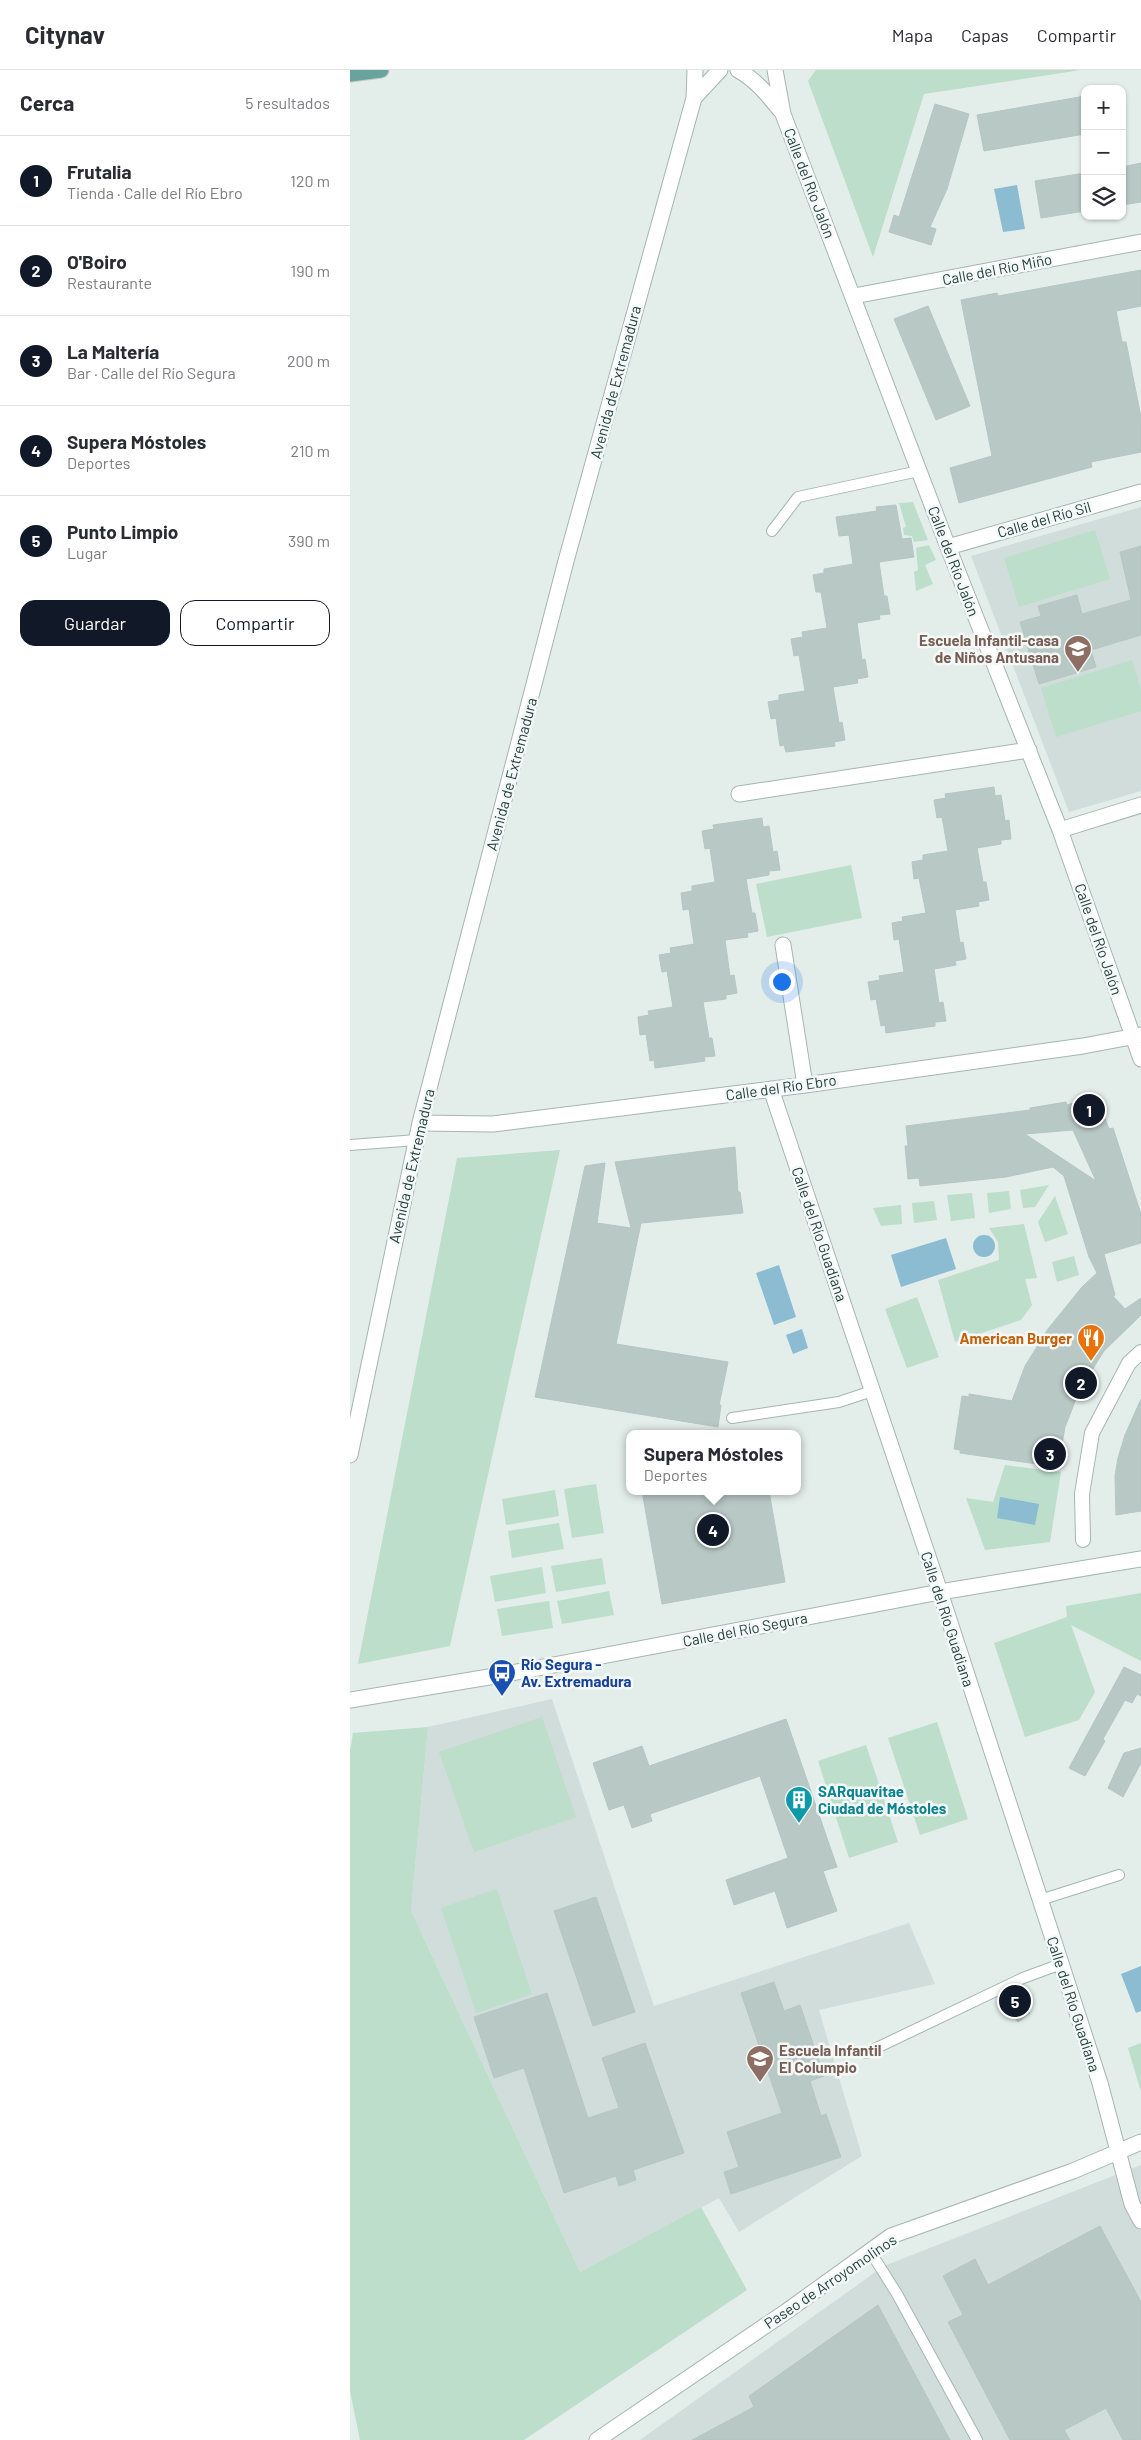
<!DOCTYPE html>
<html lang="es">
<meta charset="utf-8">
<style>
:root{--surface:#fff;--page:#f2f2f3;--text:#2b2b33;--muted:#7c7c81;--line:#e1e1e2;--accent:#111827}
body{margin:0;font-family:Barlow,sans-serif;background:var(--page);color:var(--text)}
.controls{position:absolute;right:15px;top:15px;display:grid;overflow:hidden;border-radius:10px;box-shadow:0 1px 4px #0004}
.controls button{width:45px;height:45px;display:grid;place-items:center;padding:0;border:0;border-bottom:1px solid var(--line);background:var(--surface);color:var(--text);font:25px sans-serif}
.you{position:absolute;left:431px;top:911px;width:18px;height:18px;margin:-12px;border:4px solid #fff;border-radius:50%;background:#1a73e8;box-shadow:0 0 0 8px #1a73e833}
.badge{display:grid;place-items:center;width:32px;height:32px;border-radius:50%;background:var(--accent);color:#fff;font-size:16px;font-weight:700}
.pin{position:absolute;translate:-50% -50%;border:2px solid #fff;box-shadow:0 1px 5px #0006}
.popup{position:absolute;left:276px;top:1360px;width:175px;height:65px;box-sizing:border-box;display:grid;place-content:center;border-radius:10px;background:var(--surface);filter:drop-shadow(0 1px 4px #0005);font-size:16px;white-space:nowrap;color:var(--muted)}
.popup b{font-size:19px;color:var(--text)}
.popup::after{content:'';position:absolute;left:50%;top:100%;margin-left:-10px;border:10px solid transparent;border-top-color:var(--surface)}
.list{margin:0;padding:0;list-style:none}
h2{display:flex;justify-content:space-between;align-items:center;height:65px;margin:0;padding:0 20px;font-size:21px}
h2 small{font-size:16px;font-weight:400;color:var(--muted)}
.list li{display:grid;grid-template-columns:32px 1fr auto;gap:15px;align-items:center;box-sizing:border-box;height:90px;padding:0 20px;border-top:1px solid var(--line)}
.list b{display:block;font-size:19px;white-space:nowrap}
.list p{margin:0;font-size:16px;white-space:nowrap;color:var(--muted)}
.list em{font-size:16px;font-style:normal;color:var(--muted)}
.actions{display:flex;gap:10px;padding:15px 20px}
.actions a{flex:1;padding:11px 0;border:1px solid var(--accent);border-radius:15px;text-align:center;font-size:18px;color:var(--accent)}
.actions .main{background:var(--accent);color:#fff}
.icon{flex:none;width:28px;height:28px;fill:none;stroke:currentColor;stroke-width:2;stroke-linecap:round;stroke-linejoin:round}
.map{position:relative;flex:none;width:791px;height:2370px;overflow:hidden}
header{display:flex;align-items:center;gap:30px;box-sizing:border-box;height:70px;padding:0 25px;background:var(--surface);border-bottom:1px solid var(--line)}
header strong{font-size:24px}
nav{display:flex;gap:28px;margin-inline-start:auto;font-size:18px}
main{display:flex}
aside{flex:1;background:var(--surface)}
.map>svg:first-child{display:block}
</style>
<header>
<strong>Citynav</strong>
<nav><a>Mapa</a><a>Capas</a><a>Compartir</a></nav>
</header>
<main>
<aside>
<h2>Cerca<small>5 resultados</small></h2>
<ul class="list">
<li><span class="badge">1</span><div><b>Frutalia</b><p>Tienda · Calle del Río Ebro</p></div><em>120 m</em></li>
<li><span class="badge">2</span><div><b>O'Boiro</b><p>Restaurante</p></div><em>190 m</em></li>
<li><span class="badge">3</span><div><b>La Maltería</b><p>Bar · Calle del Río Segura</p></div><em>200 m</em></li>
<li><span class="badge">4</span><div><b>Supera Móstoles</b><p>Deportes</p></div><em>210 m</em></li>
<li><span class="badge">5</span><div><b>Punto Limpio</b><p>Lugar</p></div><em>390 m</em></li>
</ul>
<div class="actions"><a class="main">Guardar</a><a>Compartir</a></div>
</aside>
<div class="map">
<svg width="791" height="2370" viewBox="0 0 791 2370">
<rect width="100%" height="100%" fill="#e3edea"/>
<path fill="#d1ddda" d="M791 437V721L719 742 621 486Z
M202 1629 304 1936 559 1853 585 1914 469 1940 512 2086 389 2162 369 2128 230 2202 61 1841 78 1657Z
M791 2095V2370H290L534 2196Z"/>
<path fill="#bcdecb" d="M466 0H731L574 24 523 187 458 11Z
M563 432 578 470 564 472 562 466 554 465 553 458 556 457 549 433Z
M745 460 760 509 669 537 654 488Z
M579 475 586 490 575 495 583 514 566 521 564 502 568 500 566 478Z
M782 590 791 620V641L706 667 691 618Z
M501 795 512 848 417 867 406 814Z
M210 1080 100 1576 8 1594 107 1088Z
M699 1115 685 1137 673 1138 670 1120Z
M659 1121 661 1139 639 1143 637 1123Z
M622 1123 625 1148 601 1151 597 1125Z
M705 1126 718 1164 695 1172 688 1152Z
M584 1131 587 1150 564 1153 562 1133Z
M551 1135 552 1154 531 1156 523 1138Z
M674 1154 687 1208 675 1209 682 1235 671 1250 605 1272 588 1210 649 1190 648 1172 639 1158Z
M724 1186 729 1205 707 1212 702 1192Z
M567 1227 589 1287 557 1298 535 1239Z
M655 1395 711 1402 700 1472 635 1480 616 1428 643 1432Z
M246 1414 254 1463 222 1468 214 1419Z
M205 1420 209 1446 156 1455 152 1429Z
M209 1453 214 1479 162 1488 158 1461Z
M252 1488 256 1514 206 1522 201 1496Z
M192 1497 196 1523 145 1532 140 1506Z
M259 1521 264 1545 212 1554 207 1531Z
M791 1523V1591L721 1555 745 1622 729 1650 675 1667 644 1573 717 1547 716 1536Z
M199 1531 203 1558 152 1566 147 1539Z
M192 1647 226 1747 124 1782 89 1682Z
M587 1652 618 1749 570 1765 538 1668Z
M78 1657 61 1841 230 2202 351 2137 397 2220 174 2370H10L0 2321V1682L3 1663Z
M516 1675 548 1772 499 1788 468 1691Z
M147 1819 182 1924 126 1943 91 1838Z
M791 1973V2022L778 1978Z"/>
<path fill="#8bbcd2" d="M667 115 675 159 653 162 644 119Z
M623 1176a11 11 0 1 1 22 0a11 11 0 1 1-22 0Z
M596 1168 606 1199 551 1217 541 1185Z
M429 1195 446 1247 424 1255 406 1203Z
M452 1259 458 1278 443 1284 436 1265Z
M650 1427 689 1434 685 1455 647 1448Z
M791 1896V1941L786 1943 771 1904Z"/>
<path fill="#b8c8c4" stroke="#b5c7c2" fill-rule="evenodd" d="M735 26V64L634 81 627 45Z
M585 34 619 44 597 119 580 157 586 159 581 175 539 162 544 145 549 147Z
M791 93V132L772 135V97Z
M735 103V141L691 148 685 111Z
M791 200V236L766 241 772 272H776L791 347V382L741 392 742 397 609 433 600 398 642 386 611 230 647 223 648 226Z
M578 236 620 336 586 350 544 249Z
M546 435 552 469 561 468 564 487 529 492 534 526H537L540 544 529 545 530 549 507 553 512 590 515 589 518 607 507 609 508 613 483 617 489 653 492 652 495 670 484 672 485 676 436 682 434 675 430 676 426 648 421 649 418 632 429 630V625L455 621 449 585 444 586 441 569 453 567 452 562 477 558 471 522H466L463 505 474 503V499L503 494 499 465 489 466 486 447 527 441 526 437Z
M791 476V565L741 580 746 597 689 614 670 552 691 546 688 536 727 525 732 544 781 530 770 482Z
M644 717 645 726 651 725 655 751 659 750 661 769 651 770V774L627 778 633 812H636L639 830 628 832 629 836 605 840 610 873 613 872 616 889 605 891 606 895 584 899 589 933 593 932 596 951 585 952V956L536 963 535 955 531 956 526 929 521 930 518 912 530 910 529 906 554 902 549 869 544 870 542 853 553 851 552 847 576 843 569 808 564 809 562 792 573 790V785L598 781 592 747 587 748 584 730 596 728 595 724Z
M412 748 413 757 419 756 423 782 427 781 430 800 419 801V805L396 809 402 843H405L408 861 397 863 398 867 375 870 380 906 384 905 387 923 376 925V929L353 932 359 968H362L365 986 354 987 355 991 305 998 304 990 300 991 296 964 290 965 288 947 299 945 298 941 323 937 317 901 312 902 309 885 321 883 320 878 344 874 339 839 333 840 331 823 342 821V816L365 812 360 778 355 779 352 761 364 759 363 755Z
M737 1029 740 1037 750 1035 759 1059 763 1058 791 1144V1173L754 1184 765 1225 763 1226 775 1239 791 1228V1245L754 1281 730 1319 715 1357 708 1397 610 1383V1380L604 1379 612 1326 619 1327V1324L662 1331 675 1296 698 1259 732 1217 747 1203 739 1187 714 1106 703 1097 656 1107 570 1116 569 1108 558 1109 555 1076H558L556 1056 680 1040V1038L716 1032 717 1035ZM723 1060 746 1111 675 1064Z
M385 1077 388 1122H390L393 1143 291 1153 266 1274 378 1292 369 1335H371L368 1357 185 1327 235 1096 255 1093 247 1153 281 1158 265 1092Z
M791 1329V1441L766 1445 765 1406 768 1388 775 1365Z
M292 1421H419L435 1512 312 1534Z
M774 1597 791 1605V1626L787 1624 782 1633 775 1630 753 1669 755 1671 735 1706 719 1698Z
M436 1649 487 1797 473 1801 487 1841 437 1858 425 1821 384 1835 376 1810 438 1788 410 1706 300 1744 302 1751 282 1758 274 1735 259 1740 243 1693 292 1676 299 1696Z
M791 1678V1693L773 1727 758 1718 774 1683Z
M246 1827 285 1942 243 1956 204 1841Z
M424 1912 434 1941 450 1935 474 2006 460 2011 471 2046 476 2044 491 2087 381 2124 374 2102 389 2097 377 2062 432 2043 391 1923Z
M197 1923 238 2048 269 2038 252 1988 295 1973 334 2083 283 2100 286 2110 269 2116 266 2106 214 2123 174 1998 144 2008 124 1947Z
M667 1924 680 1943 668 1952 654 1934Z
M750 2156 791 2232V2370H773L756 2338 714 2360 720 2370H660L598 2252 613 2245 593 2206 625 2189 638 2215Z
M528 2235 600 2370H342L404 2337 399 2326Z"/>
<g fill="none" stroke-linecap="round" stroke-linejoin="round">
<defs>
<path id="service" d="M422 461 448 427 569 401
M0 1075 67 1070
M382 1348 489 1332 522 1321
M690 1830 769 1805
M516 1983 673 1908 711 1894
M520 2181 547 2224 627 2370"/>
<path id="pedestrian" d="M733 1470 732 1424 742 1363 779 1293 791 1282"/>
<path id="minor" d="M388 0C406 10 417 24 430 40
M425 0 433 44 598 477 710 760 791 989
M504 226 791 172
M598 477 791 422
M389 724 679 680
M710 760 791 735
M433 875 455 1015
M421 1019 590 1522 750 2013 782 2134 791 2151
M70 1053 143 1054 455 1015 733 976 791 965
M0 1630 151 1605 590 1522 791 1489
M247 2370 437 2241 541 2166 723 2101 791 2072"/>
<path id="tertiary" d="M344 28 370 0
M0 1385 70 1053 216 491 344 28 345 0"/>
<path id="primary" d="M0 4 31 0"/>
</defs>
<use href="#service" stroke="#a6b5b2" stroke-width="12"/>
<use href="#pedestrian" stroke="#a6b5b2" stroke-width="16"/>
<use href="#minor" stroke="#a6b5b2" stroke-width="17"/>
<use href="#tertiary" stroke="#a6b5b2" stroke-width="17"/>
<use href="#primary" stroke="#c1c9c8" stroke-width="17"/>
<use href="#service" stroke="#fff" stroke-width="10"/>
<use href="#pedestrian" stroke="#fff" stroke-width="14"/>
<use href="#minor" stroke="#fff" stroke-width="15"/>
<use href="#tertiary" stroke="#fff" stroke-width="15"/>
<use href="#primary" stroke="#68a39d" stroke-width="15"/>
</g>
<defs>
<symbol id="school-pin" viewBox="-11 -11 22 30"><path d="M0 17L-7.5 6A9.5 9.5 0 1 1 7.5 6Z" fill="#8d6e63" stroke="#f4f9f8"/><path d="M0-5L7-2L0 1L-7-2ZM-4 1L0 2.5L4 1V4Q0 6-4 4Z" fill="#fff"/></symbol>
<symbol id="restaurant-pin" viewBox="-11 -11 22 30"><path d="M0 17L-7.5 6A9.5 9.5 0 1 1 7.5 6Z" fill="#e8710a" stroke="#f4f9f8"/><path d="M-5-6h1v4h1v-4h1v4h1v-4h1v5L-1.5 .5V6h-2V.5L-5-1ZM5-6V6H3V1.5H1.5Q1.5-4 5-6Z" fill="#fff"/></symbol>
<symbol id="bus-pin" viewBox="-11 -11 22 30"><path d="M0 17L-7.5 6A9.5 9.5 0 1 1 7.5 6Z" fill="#1a4fb4" stroke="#f4f9f8"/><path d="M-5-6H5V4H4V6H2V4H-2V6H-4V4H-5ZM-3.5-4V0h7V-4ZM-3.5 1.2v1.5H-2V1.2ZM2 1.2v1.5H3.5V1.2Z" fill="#fff"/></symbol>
<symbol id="building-pin" viewBox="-11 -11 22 30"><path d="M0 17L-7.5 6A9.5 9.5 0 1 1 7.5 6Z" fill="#0f9aa8" stroke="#f4f9f8"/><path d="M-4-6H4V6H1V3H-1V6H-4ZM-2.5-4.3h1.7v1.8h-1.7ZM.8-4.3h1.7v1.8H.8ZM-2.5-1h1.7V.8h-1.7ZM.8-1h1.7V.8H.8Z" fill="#fff"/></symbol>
</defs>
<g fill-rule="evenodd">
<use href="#school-pin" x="712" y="563" width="32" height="43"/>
<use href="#restaurant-pin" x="725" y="1252" width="32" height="43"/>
<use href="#bus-pin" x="136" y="1587" width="32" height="43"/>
<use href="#building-pin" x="433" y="1714" width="32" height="43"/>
<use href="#school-pin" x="394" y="1973" width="32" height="43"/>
</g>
<g text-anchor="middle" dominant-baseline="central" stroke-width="5" stroke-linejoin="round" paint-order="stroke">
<g font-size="15" fill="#233f3c" stroke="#f4f9f8">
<text transform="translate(460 113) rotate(69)">Calle del Río Jalón</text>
<text transform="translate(647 199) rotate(-11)">Calle del Río Miño</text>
<text transform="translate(265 312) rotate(-75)">Avenida de Extremadura</text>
<text transform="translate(694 449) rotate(-16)">Calle del Río Sil</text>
<text transform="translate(604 491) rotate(69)">Calle del Río Jalón</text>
<text transform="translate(161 704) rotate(-75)">Avenida de Extremadura</text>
<text transform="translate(749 869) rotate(71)">Calle del Río Jalón</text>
<text transform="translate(431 1017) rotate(-8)">Calle del Río Ebro</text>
<text transform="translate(61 1096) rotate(-77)">Avenida de Extremadura</text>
<text transform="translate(470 1164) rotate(71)">Calle del Río Guadiana</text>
<text transform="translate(598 1549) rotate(72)">Calle del Río Guadiana</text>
<text transform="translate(395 1559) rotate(-11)">Calle del Río Segura</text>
<text transform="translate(724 1934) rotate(72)">Calle del Río Guadiana</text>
<text transform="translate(480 2211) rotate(-34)">Paseo de Arroyomolinos</text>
</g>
<g font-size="15" font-weight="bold" fill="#785e54" stroke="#f4f9f8" text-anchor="end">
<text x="709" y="570">Escuela Infantil-casa<tspan x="709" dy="17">de Niños Antusana</tspan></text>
<text x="429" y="1980" text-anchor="start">Escuela Infantil<tspan x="429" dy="17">El Columpio</tspan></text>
</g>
<g font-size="15" font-weight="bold" fill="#c56008" stroke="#f4f9f8" text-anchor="end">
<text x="722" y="1268">American Burger</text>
</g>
<g font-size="15" font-weight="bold" fill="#164399" stroke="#f4f9f8" text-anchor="start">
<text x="171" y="1594">Río Segura -<tspan x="171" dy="17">Av. Extremadura</tspan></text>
</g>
<g font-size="15" font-weight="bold" fill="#0d838f" stroke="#f4f9f8" text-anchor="start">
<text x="468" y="1721">SARquavitae<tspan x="468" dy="17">Ciudad de Móstoles</tspan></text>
</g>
</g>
</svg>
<div class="controls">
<button>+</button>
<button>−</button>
<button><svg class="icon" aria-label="layers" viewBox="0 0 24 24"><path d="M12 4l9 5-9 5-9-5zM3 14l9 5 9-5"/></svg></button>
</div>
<div class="you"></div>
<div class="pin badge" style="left:739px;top:1040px">1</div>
<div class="pin badge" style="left:731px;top:1313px">2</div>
<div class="pin badge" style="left:700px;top:1384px">3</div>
<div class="pin badge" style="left:363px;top:1460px">4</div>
<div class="popup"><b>Supera Móstoles</b>Deportes</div>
<div class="pin badge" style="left:665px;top:1931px">5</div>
</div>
</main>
